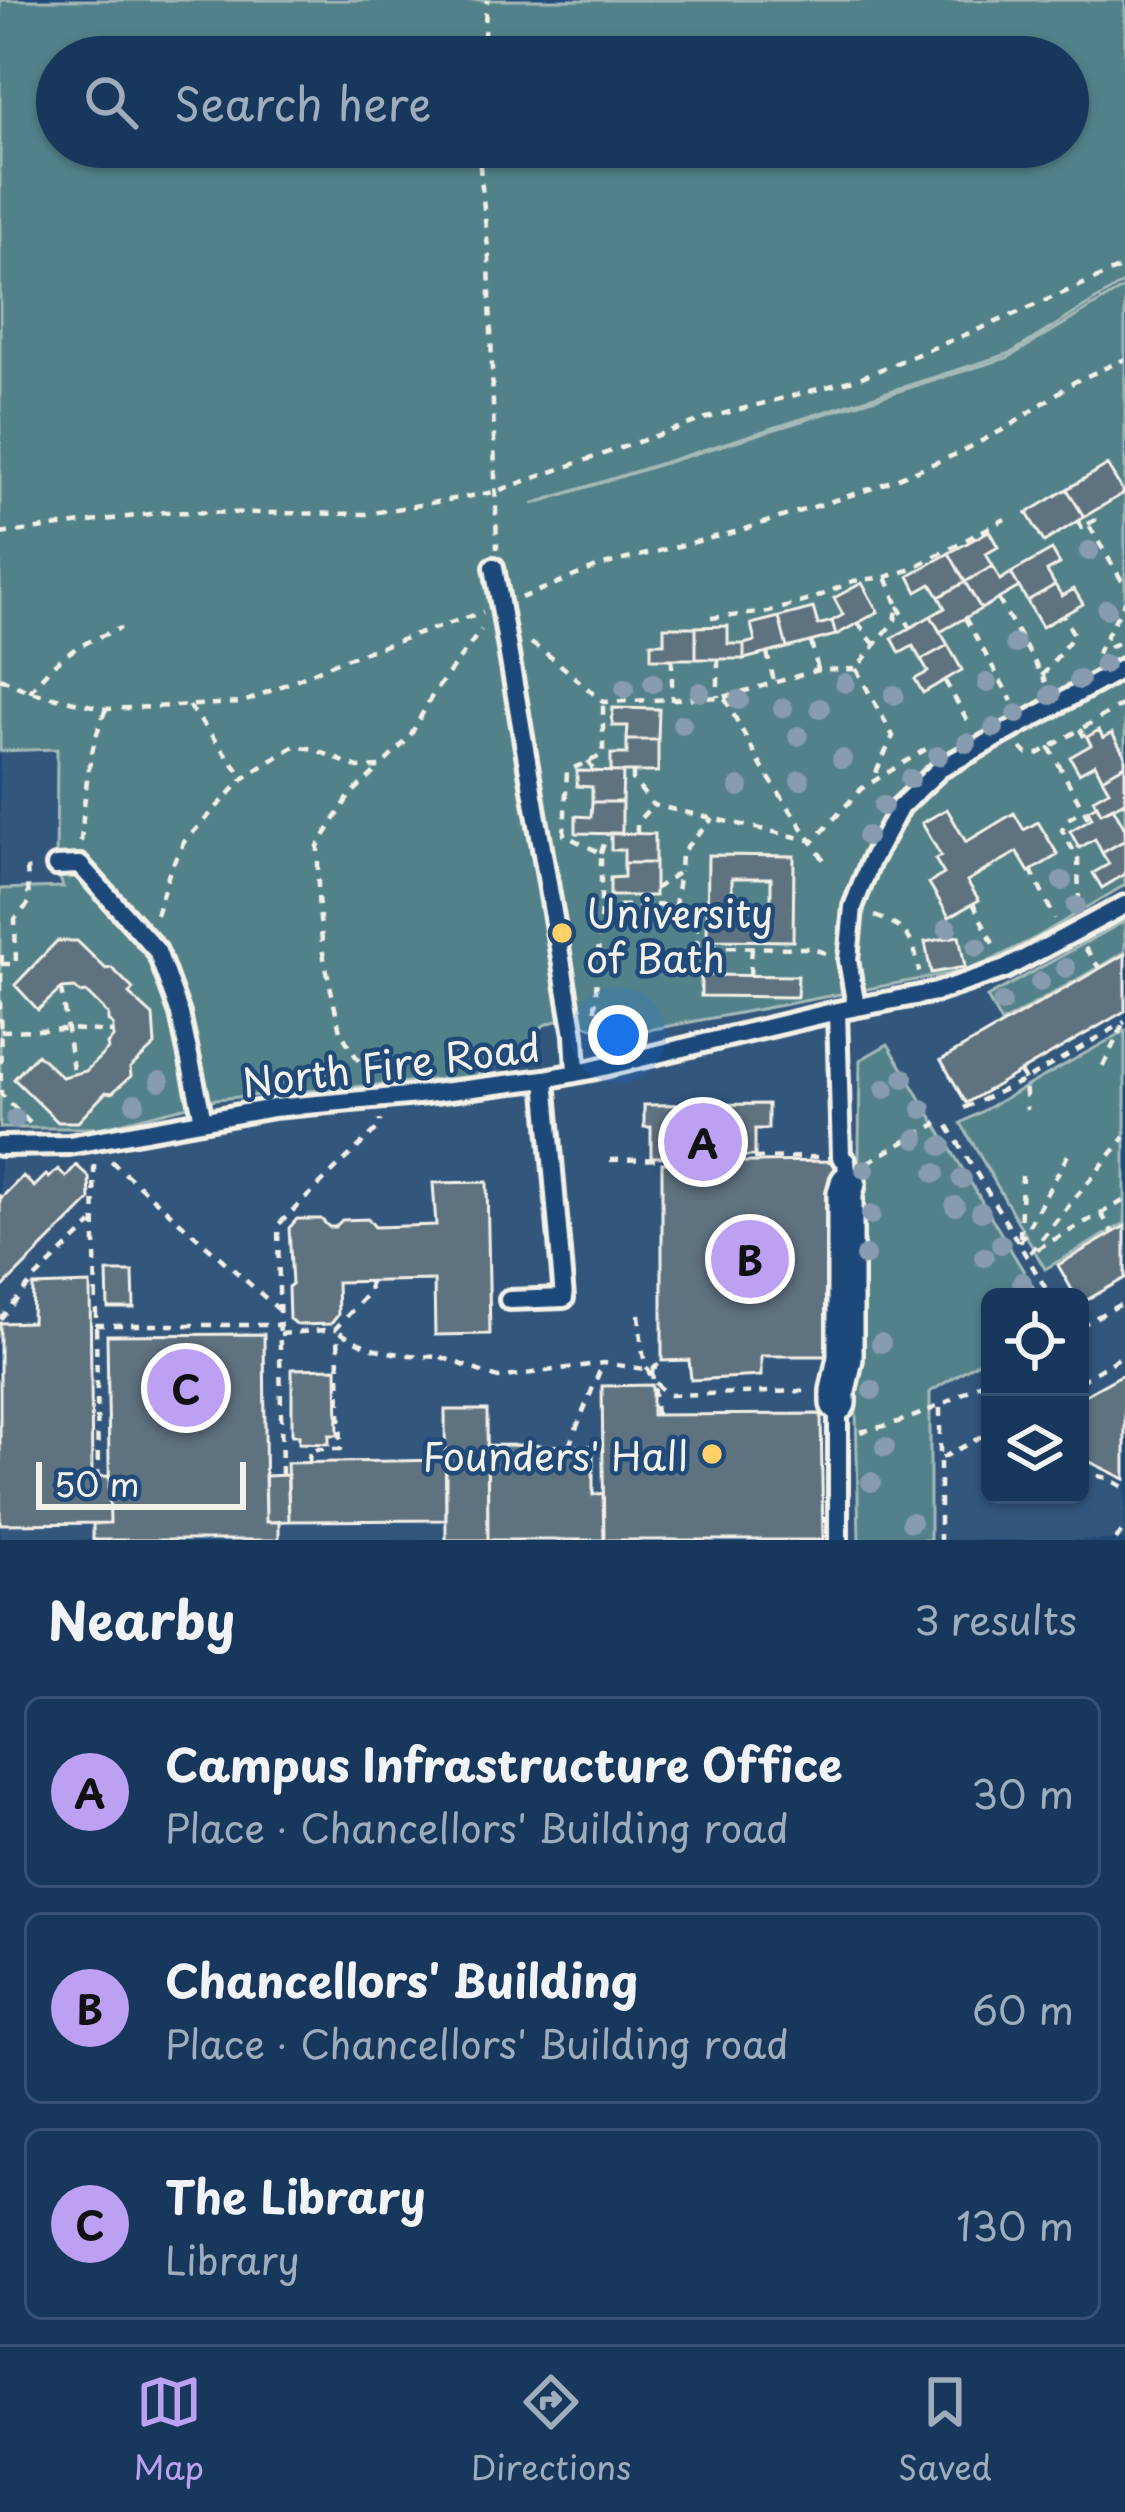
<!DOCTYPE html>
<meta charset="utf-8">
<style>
:root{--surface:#17385c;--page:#203f62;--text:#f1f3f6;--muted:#9eacbb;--line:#365272;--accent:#bca0f2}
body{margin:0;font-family:"Playpen Sans",sans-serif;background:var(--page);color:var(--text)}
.controls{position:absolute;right:36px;bottom:36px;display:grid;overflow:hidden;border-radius:18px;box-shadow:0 3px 9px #0004}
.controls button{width:108px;height:108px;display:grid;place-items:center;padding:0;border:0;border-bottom:3px solid var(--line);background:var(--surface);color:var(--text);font:60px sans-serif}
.scale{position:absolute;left:36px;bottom:30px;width:210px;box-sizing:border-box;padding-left:12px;border:6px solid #f4f1e8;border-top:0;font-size:33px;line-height:42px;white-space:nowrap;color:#f4f1e8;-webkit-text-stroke:9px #1f4a7a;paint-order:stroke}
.you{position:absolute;left:618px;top:1035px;width:42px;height:42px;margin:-30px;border:9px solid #fff;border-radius:50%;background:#1a73e8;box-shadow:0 0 0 18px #1a73e833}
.badge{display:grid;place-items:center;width:78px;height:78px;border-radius:50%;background:var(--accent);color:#111;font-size:39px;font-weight:700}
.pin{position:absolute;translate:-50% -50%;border:6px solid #fff;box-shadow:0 3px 12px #0006}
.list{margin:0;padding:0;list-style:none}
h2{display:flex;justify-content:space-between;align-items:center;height:156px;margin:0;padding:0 48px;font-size:51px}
h2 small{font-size:39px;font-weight:400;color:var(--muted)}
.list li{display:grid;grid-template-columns:78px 1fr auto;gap:36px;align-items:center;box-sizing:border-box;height:192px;margin:0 24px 24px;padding:0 24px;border:3px solid var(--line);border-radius:18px}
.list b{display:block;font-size:45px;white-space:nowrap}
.list p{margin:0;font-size:39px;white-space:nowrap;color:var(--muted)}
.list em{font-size:39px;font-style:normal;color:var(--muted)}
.icon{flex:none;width:66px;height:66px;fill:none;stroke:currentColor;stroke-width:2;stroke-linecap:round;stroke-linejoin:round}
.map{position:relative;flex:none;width:1125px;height:1540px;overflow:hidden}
.search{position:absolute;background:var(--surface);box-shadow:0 3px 9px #0004;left:36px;right:36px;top:36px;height:132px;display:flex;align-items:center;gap:30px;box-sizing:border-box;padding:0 42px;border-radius:66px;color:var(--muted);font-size:45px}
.sheet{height:804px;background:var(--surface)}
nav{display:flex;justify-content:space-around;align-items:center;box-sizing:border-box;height:168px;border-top:3px solid var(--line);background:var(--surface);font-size:33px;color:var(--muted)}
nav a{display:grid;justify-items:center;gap:6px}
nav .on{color:var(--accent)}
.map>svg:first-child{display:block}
</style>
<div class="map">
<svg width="1125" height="1540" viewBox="0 0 1125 1540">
<rect width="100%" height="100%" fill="#1f4a7a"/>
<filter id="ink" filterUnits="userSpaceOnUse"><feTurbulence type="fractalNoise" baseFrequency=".00833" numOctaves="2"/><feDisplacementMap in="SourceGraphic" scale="24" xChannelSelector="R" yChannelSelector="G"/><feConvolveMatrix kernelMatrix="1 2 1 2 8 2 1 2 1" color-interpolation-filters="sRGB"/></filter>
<g filter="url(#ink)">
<path fill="#32567c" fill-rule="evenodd" d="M1125 282V1540H0V568L1011 353ZM990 1297H1080V1495H990Z"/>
<path fill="#538189" stroke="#a4b9b8" stroke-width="3" fill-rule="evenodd" d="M0 0H1125V282L1011 353 532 504 1009 357 1125 287V885L1037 937 974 969 616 1036 565 1018 544 1025 518 1054 476 1076 216 1099 100 1128H0V889L63 887 56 866 57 749 0 751ZM57 57H1068V147H57Z
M1125 921V952L1001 1023 987 997Z
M1125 1031V1223L1045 1269 961 1123Z
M888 1044 1039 1297H990V1355L930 1392V1540H859L856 1410 860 1060Z"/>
<path fill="#5f7280" stroke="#f4f1e8" stroke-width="3" fill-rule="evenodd" d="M1107 465 1124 493 1084 517 1067 489Z
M1067 489 1084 517 1044 542 1027 513Z
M989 531 998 547 986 554 993 566 965 582 949 553Z
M1052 550 1060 564 1047 571 1055 585 1027 601 1011 573Z
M949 553 965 582 939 597 931 584 917 592 909 576Z
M993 566 1000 580 1011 573 1019 587 981 609 965 582Z
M965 582 981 609 940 632 931 616 945 608 939 597Z
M862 583 878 612 836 635 832 621 843 615 834 598Z
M1055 585 1062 596 1074 589 1083 604 1042 627 1027 601Z
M813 608 818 625 832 621 836 635 787 648 779 617Z
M931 616 948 645 921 660 913 646 900 653 892 638Z
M779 617 787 648 744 659V644L755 641 751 624Z
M728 626V644H744V659H696V627Z
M664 627H696V659H651V643H664Z
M948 645 962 670 923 693 915 679 928 672 921 660Z
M613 708 659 709 658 740H627L628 726H612Z
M1099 730 1103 738 1112 733 1125 756V765L1102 778 1095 764 1079 773 1070 757 1091 745 1087 737Z
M627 740H658V772H611V754H627Z
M1125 765V802L1101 813 1093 799 1109 790 1102 778Z
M577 771 623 772 622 802H592V787L577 786Z
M592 802H622V834L576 833V816L591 817Z
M1097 805 1101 813 1113 807 1125 829V840L1102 853 1095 839 1079 848 1070 831 1092 818 1088 810Z
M947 809 966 842 1014 813 1024 830 1038 822 1058 855 1029 872 1017 852 967 881 979 900 949 917 929 883 944 874 935 859 941 856 922 823Z
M611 833 655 834V863H624V850H611Z
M1125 840V874L1102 888 1093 873 1109 864 1102 853Z
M708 855 794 856 793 941 707 940ZM732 878H771V918L732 917Z
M624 863H655V896H610V878L624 877Z
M959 936 965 967 931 973 925 942Z
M57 941H77L106 969 112 968 133 989 129 994 153 1016 155 1045 130 1068 131 1076 112 1093 106 1092 78 1122H58L14 1079 37 1054 62 1077 86 1071 108 1049 107 1044 113 1038V1025L108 1021V1014L86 992 80 993 75 988 61 989 38 1010 15 985Z
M1125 954V1011L966 1103 941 1060Z
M701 975 798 976 797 997 701 996Z
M768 1104V1129H755V1156L651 1157V1127H644V1105Z
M841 1161 836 1356H761V1376L691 1380 689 1360 662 1361V1163Z
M76 1165 89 1177 90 1200 0 1290V1196L2 1197 23 1176 34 1187 46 1175 49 1178 58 1169 66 1177Z
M487 1182 490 1334 435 1335 434 1280 337 1282 338 1315 331 1324 298 1325 289 1319 288 1287 292 1284 289 1228 297 1219H321L329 1227H335L342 1220 368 1219 375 1227 436 1225 433 1183Z
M1125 1226V1278L1080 1304V1297H1076L1058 1265Z
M107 1272H133L134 1308H108Z
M90 1284 92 1477 109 1476 110 1523 0 1524V1323L32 1322 33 1286Z
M264 1334 266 1522H279V1540H93V1524L110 1523 107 1335Z
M337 1368 338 1435H329V1444L299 1443V1435H292V1369Z
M1125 1373V1479L1080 1457V1398Z
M652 1385V1415L821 1414 823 1540H604L602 1386Z
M445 1410H487L488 1540H446Z
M487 1445 593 1446V1495L603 1493 604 1540H488Z
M446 1460V1520L289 1521 287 1463Z
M288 1475 289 1521 266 1522 265 1476Z"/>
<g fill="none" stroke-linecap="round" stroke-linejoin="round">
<defs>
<path id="lane" d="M494 567 574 1035 576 1072
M56 866 80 865 157 951 180 1014 203 1120
M856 1007 848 960 853 907 871 861 900 807 940 769 1125 667
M837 1011 841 1157 846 1161 848 1183
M0 1146 69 1145 273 1108 418 1095 545 1079 591 1070 837 1011 936 992 1005 969 1125 905
M509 1300 564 1298 545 1079
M838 1540V1403"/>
<path id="street" d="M838 1403V1391L845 1358V1194L848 1183"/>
</defs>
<use href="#lane" stroke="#f4f1e8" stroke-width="26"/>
<use href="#street" stroke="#f4f1e8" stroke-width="42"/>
<path stroke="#f4f1e8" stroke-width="4.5" stroke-dasharray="9 9" stroke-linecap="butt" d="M482 57 487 0
M478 147 489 259 497 549
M1078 521 1082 528 1088 524 1125 586
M1088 524 1095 520 1091 513
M0 534 165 512 367 514 494 492 707 418 857 379 994 323 1125 266
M521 598 599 566 735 532 876 487 959 453 1010 426 1074 382 1125 359
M998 599 1046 682
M898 606 910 627
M711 618 769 612 813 599 853 581 886 577 909 570 1005 519
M965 618 1012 701
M858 623 874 644
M811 642 818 670
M531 643 555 660 603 702 724 697 763 769 826 863
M1109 647 1125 639
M767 653 774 681
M1097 654 1125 601
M672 659V701
M718 659V697
M856 669 893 736 874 777
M1042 676 1074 635 1063 615
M0 678 30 692 106 709 242 703 339 661 483 612
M945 681 970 725
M30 692C57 655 80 644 121 628
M724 697 818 670 856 669 895 620 898 606 886 577
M189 706 244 778
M1080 729 1089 746
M1049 747 1089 820
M1021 748 1027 754H1038L1125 703
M588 761 594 771
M633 772V780L653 805 814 841 861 789 926 749
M1123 801 1125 805
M637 834V822L653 805
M81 842C85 795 87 753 106 709
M601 853 607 834
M1031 870 1055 919
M655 889 680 871 681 853 713 818
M973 903 995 948
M1079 903 1078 859 1062 830 1068 819 1083 810
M675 905 695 906 698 947 810 948 828 954
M601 906 675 905 680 871
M156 915 170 870 184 842 244 778 294 746 314 749 358 768 380 767 409 738 433 694 481 630
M875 916C908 928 914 939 919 972
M1085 948 1100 969
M1 964H16L15 919 29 903 27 866
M750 975 752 947
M0 982 1 1094 32 1125
M1 982 2 951
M61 989 74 1076
M595 1010 601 906V853L564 835 567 771 603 755V702
M1125 1011V1012
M1 1031 68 1029 113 1032
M1103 1066 1124 1023
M1020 1072 1025 1080 1027 1110
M368 1076 340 1031 323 953 318 897V846L350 795 380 767
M964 1108 1025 1080 1125 1022
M948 1126 1051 1297
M610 1160 820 1157
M111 1161 278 1309
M868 1162 938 1123
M94 1165 98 1477
M1101 1213 1113 1233
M1020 1237 1022 1176
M1020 1242 1069 1153
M1037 1249 1125 1200
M1030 1253 1125 1137
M639 1314C642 1346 640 1377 670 1395L806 1391
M0 1319 35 1278 92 1224
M95 1325H279
M1080 1326 1125 1302
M340 1332C372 1354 403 1355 441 1357
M280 1334 335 1329 370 1291 369 1281
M1080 1382 1125 1354
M940 1408V1540
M860 1432C913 1420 943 1406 990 1378
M569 1446 603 1363
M942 1458 990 1432
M309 1462 310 1449H341L338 1331
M1080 1472 1107 1478 1125 1488
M282 1475 278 1225 380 1126V1120
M1116 1540 1125 1527"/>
<use href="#lane" stroke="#1f4a7a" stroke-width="16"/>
<use href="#street" stroke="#1f4a7a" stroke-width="33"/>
<path stroke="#f4f1e8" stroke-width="4.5" stroke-dasharray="9 9" stroke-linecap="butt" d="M441 1357 498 1378 603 1363 652 1370 662 1361
M652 1370 656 1415"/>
</g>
<g fill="#879caf">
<circle cx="1089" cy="551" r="10"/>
<circle cx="1107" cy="609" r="10"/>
<circle cx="1015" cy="644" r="10"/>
<circle cx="1104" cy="664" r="10"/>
<circle cx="1079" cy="680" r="10"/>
<circle cx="653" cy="683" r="10"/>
<circle cx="845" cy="683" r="10"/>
<circle cx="987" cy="683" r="10"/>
<circle cx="625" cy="688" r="10"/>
<circle cx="700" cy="692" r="10"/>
<circle cx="894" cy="695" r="10"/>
<circle cx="1051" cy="695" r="10"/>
<circle cx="739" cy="700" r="10"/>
<circle cx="783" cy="708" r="10"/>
<circle cx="820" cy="708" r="10"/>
<circle cx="1017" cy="714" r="10"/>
<circle cx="682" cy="724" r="10"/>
<circle cx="994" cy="728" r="10"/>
<circle cx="798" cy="736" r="10"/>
<circle cx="967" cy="743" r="10"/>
<circle cx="938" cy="756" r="10"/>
<circle cx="842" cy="759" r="10"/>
<circle cx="910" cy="779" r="10"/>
<circle cx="800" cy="780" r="10"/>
<circle cx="739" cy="787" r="10"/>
<circle cx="883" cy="806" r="10"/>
<circle cx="867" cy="836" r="10"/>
<circle cx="1062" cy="881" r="10"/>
<circle cx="1076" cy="906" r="10"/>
<circle cx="947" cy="928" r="10"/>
<circle cx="977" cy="947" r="10"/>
<circle cx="1066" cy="968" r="10"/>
<circle cx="1040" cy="982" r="10"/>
<circle cx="1002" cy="1003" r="10"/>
<circle cx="904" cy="1078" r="10"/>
<circle cx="160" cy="1081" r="10"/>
<circle cx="885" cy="1089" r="10"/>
<circle cx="135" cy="1103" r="10"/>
<circle cx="922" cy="1109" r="10"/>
<circle cx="15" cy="1119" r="10"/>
<circle cx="916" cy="1139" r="10"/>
<circle cx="942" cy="1146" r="10"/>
<circle cx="865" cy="1169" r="10"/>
<circle cx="935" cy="1173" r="10"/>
<circle cx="962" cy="1179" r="10"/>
<circle cx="955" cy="1206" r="10"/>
<circle cx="981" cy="1212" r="10"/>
<circle cx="871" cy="1215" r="10"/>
<circle cx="1001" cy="1244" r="10"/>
<circle cx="865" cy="1256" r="10"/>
<circle cx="984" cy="1257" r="10"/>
<circle cx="1022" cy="1282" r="10"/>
<circle cx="881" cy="1343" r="10"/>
<circle cx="872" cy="1390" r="10"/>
<circle cx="885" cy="1447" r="10"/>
<circle cx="871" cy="1482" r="10"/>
<circle cx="911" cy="1522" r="10"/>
</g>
</g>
<g fill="#ffd166" stroke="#1f4a7a" stroke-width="4.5">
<circle cx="562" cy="933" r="12"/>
<circle cx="712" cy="1454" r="12"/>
</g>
<g text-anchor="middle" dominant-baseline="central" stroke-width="9" stroke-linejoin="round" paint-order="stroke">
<g font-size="39" fill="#f4f1e8" stroke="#1f4a7a" text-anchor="start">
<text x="586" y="911">University<tspan x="586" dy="45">of Bath</tspan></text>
<text x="688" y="1454" text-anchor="end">Founders' Hall</text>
</g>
<g font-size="39" fill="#f4f1e8" stroke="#1f4a7a">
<text transform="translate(391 1063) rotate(-7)">North Fire Road</text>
</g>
</g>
</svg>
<div class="controls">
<button><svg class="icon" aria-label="locate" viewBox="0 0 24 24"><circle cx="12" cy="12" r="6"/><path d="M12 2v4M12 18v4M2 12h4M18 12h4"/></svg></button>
<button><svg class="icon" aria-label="layers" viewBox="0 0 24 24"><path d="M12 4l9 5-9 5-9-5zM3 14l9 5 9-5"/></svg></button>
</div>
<div class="scale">50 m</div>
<div class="you"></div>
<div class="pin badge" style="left:703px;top:1142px">A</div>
<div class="pin badge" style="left:750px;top:1259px">B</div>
<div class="pin badge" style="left:186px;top:1388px">C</div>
<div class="search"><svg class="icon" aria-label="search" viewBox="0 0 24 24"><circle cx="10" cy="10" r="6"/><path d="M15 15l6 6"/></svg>Search here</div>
</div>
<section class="sheet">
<h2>Nearby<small>3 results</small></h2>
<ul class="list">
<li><span class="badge">A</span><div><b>Campus Infrastructure Office</b><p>Place · Chancellors' Building road</p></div><em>30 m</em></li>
<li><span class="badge">B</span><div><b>Chancellors' Building</b><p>Place · Chancellors' Building road</p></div><em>60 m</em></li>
<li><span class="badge">C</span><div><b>The Library</b><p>Library</p></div><em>130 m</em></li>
</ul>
</section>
<nav>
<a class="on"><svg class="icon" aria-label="map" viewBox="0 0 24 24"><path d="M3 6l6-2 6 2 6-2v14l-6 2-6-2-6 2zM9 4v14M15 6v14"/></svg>Map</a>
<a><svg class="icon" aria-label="directions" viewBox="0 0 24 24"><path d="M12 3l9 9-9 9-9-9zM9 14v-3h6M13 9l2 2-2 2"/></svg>Directions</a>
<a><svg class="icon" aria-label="saved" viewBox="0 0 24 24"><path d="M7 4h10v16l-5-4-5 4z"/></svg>Saved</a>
</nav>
